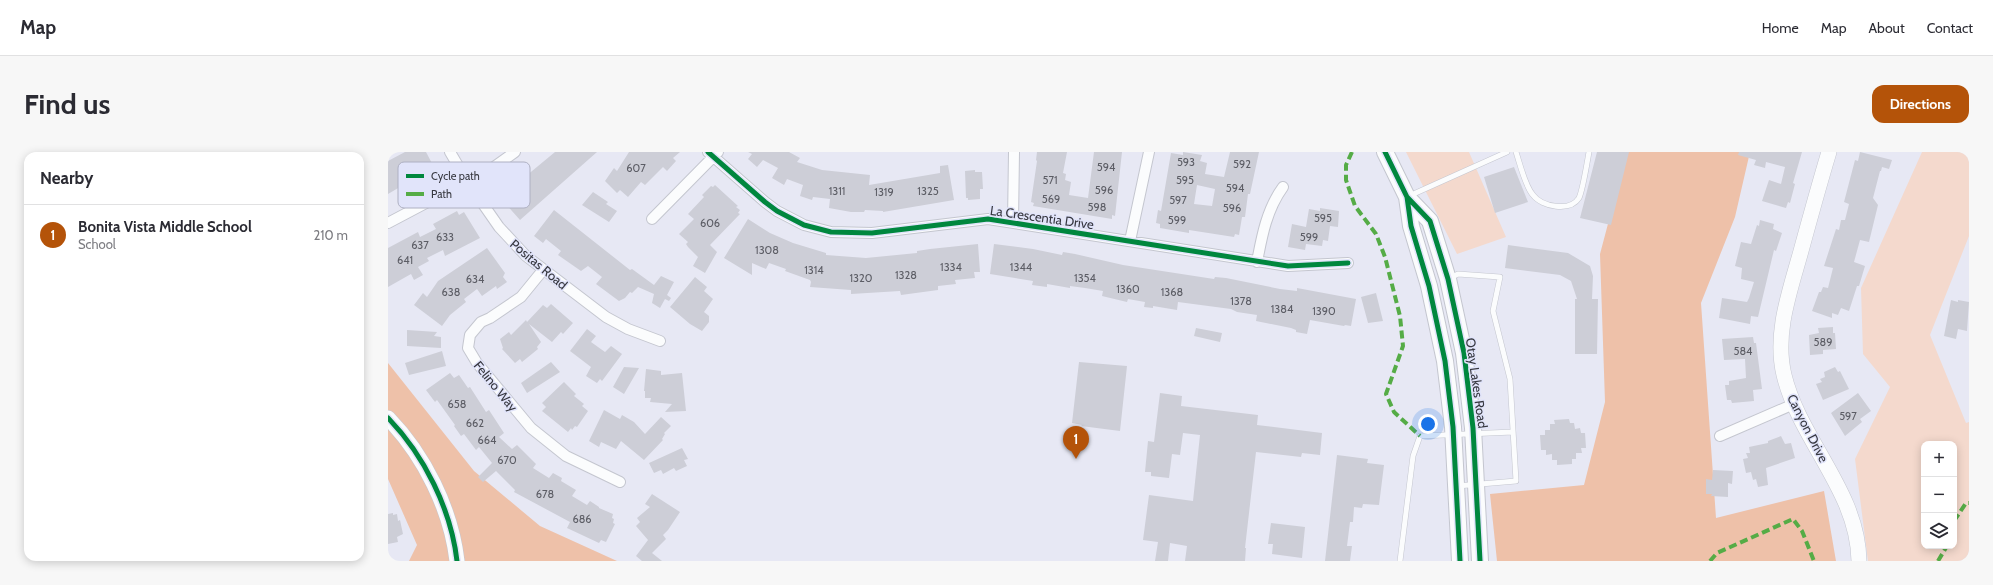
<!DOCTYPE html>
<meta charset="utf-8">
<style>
:root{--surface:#fff;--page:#f7f7f7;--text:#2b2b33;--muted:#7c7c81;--line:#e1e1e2;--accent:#b45309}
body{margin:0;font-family:Cabin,sans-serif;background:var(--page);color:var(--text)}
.controls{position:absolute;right:12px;bottom:12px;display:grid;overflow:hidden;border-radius:8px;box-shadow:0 2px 10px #0003}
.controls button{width:36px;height:36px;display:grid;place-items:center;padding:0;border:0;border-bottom:1px solid var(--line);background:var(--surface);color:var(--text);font:20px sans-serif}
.you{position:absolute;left:1040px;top:272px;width:14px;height:14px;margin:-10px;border:3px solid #fff;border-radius:50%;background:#1a73e8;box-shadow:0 0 0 6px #1a73e833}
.badge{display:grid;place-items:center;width:26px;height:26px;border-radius:50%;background:var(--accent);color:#fff;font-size:13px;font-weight:700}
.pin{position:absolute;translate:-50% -33px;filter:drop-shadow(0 1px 2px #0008)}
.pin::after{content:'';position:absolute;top:21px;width:14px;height:12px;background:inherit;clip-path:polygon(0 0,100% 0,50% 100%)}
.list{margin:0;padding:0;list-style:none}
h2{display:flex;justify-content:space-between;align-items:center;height:52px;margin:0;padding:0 16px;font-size:17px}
h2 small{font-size:13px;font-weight:400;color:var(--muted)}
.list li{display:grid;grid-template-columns:26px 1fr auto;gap:12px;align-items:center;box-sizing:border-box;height:60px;padding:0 16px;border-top:1px solid var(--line)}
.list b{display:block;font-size:15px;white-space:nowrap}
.list p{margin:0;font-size:13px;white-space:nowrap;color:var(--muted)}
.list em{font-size:13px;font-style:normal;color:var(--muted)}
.icon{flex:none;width:22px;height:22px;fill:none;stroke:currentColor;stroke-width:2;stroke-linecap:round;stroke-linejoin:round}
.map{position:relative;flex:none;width:1581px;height:409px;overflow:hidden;border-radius:12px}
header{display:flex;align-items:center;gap:24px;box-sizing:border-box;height:56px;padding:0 20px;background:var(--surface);border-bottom:1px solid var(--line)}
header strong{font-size:19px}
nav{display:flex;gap:22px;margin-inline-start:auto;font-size:14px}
.intro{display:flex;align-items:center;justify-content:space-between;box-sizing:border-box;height:96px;padding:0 24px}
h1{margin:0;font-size:28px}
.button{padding:10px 18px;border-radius:12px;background:var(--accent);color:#fff;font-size:14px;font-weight:700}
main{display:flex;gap:24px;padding:0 24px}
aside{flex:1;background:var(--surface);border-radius:12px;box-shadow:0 2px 10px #0003}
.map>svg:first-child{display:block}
</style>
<header>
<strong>Map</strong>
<nav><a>Home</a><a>Map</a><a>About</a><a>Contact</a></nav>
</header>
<div class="intro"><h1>Find us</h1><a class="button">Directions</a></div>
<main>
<aside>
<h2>Nearby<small></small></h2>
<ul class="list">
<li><span class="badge">1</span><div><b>Bonita Vista Middle School</b><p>School</p></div><em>210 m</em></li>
</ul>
</aside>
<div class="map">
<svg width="1581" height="409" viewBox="0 0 1581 409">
<rect width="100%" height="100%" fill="#e7e8f4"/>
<path fill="#f4d9cd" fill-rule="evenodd" d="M1018 0H1081L1118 85 1069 102Z
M1534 0H1581V84L1542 183 1578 271 1581 270V409H1480L1467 307 1502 235 1475 202 1473 136ZM1536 292H1566V394H1536Z"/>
<path fill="#eec1a9" d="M1239 0H1362L1347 65 1313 151 1328 366 1436 339 1448 409H1109L1102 342 1196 333 1217 250 1212 102Z
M0 211 86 319 152 374 229 409H21L29 393 0 327Z"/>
<path fill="#cdced7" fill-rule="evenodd" d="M17 0H38L47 17 41 20 44 25 20 37 17 32 0 42V9Z
M167 0H209L132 68 115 49 118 47 112 38 137 22 138 24Z
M241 0H292L285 6 288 9 279 19 275 15 257 33 253 30 240 45 232 38 229 41 217 29 226 16 229 19Z
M360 0H401L412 6 409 10 434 18 482 23 481 33 552 21V14L560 13 566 48 495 60V59L477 58 476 60H463L441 56 442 47 425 45 424 48 412 44 415 33 399 27 396 33 384 26 390 16 375 8 369 15 360 7 364 2Z
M649 0H679L675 21 678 22 677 28 683 30 681 43 700 46 706 0H734L727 64 724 63V67L645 54 646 51 643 50 649 9 648 8Z
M795 0 814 3 812 9 819 11 817 22 836 25 842 0H871L862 42H860L857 65H854L851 83 847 82 846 85 801 78V81L772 76V72L768 71 770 58 773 59 783 1 795 3ZM809 33 827 37 824 54 806 52Z
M1209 0H1241L1223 73 1192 66Z
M1351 0H1414L1405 31 1407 32 1402 51 1400 50 1398 56 1374 49 1381 28 1393 32 1397 15 1378 10 1377 16 1366 13 1368 8 1350 3Z
M1472 0 1504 8 1501 17 1494 15 1493 19H1492L1485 46 1490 53 1481 90 1472 88 1466 110 1477 114 1471 134H1469L1461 159 1453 156 1450 163 1444 161V166L1424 159 1431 140H1433L1435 135 1440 136 1445 116 1436 114 1448 77 1451 78 1453 68H1457L1461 52 1456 50 1467 8 1470 9Z
M1126 15 1140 50 1107 61 1096 25Z
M587 18V20H594L595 37H592V47L580 48V46H578L577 19Z
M327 33 350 54 348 55 352 58 350 61 352 62 322 93 329 100 317 121 305 114 310 105 300 95 298 92 300 90 291 82 306 67 300 62 316 45 314 43 323 34 325 35Z
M205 40 220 50 218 52 229 59 221 70 194 53Z
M932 56 951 59 950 75 942 74 940 89 935 88 934 94 918 92 917 98 900 95 904 72 918 75 921 57 932 59Z
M166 58 242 118 244 117 266 133 273 124 286 130 279 143 283 146 281 149 277 147 272 156 264 151 266 142 250 135 244 141 242 140 237 146 231 149 208 132 214 125 200 114 193 119 170 103 173 99 158 87 155 91 146 84Z
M69 59 71 63 76 60 92 86 57 104 55 98 39 106 41 109 30 115 35 123 26 128 23 122 0 135V96L30 80 32 85 48 77 45 72Z
M360 67 382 81 405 91 438 101V103L478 106 529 101V99L542 97 590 92 592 120H586L587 126 567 128 568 132 550 134V138L513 143 512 139 463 142V138L422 135 423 130 422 128 397 119 398 117 381 111 378 117 364 111V123L336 106Z
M1372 68 1386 72 1385 77 1394 81 1388 99 1386 98 1370 165 1363 164 1362 172 1331 166 1334 146 1359 150 1361 146 1366 130 1353 127 1354 116 1347 114 1353 90 1363 92 1369 73 1371 74Z
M606 92 645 97 674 103 675 100 687 102 735 113 826 127 827 125 838 126 892 137 909 139V136L968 147 963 174 957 173 956 174 922 168 919 182 908 180V178L903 176 868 169 869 163 849 160 843 157 790 150 789 158 765 154V156L756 155 757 150 740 147 739 150 714 144 715 139 697 136 682 134V136L659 132V135L644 133 645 129 602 122Z
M1120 93 1180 101 1202 114 1205 124 1204 147H1210L1209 202H1187V147H1189L1183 129 1172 123 1117 116Z
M99 96 117 121 115 125 119 130 109 137 108 134 94 144 89 137 76 147 78 150 62 163 54 174 26 153 35 141 39 145 50 129Z
M307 125 319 135 316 139 325 147 316 160 321 164V170L314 179 302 172 282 155Z
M988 141 995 169 980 171 973 145Z
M1563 148 1570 150V148L1581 150 1579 179 1570 177 1568 187 1556 184Z
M163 152 185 171 175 182 173 180 164 190 141 172 153 190 149 195 150 197 134 210 132 207 127 211 114 197 115 196 112 187 121 180 123 183 138 168 139 170 155 153 159 156Z
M1445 175V181H1447L1448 197 1435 198V202L1422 203 1421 183 1431 181 1430 176Z
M808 176 834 181 832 190 806 184Z
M199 177 208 184 203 190 217 200 223 194 234 202 214 229 212 227 209 231 198 224 203 215 182 199Z
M19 178 49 180 46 184 53 185V196L19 194Z
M1365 185 1366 191H1368L1374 237 1365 238 1366 249 1344 251 1343 248H1339L1337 233H1341V229L1358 226 1357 207 1336 208 1334 187Z
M54 199 58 214 21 223 17 211Z
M163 210 172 220 139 241 133 231Z
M691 210 739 214 732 279 693 274 694 273 684 271Z
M236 215 251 216 236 242 225 235Z
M1447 215 1450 220 1452 219 1461 237 1435 248 1428 232 1434 230 1432 227 1437 225 1436 220Z
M258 217 273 219V223L294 221 298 259 277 260 284 252 262 250 263 246H257V239H256Z
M62 221 66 226 71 223 80 236 82 235 98 260 101 258 116 281 111 285 124 297 129 293 148 312 145 316 161 326 165 321 174 326 173 329 188 338 184 344 199 353 202 349 211 355V356L225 362 224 366 226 367 225 371 227 372 218 390 213 388 211 391 179 376 182 370 126 340 127 338 108 319 95 330 90 325 104 311 91 295 88 298 76 282 73 284 66 274 67 273 49 248 47 250 38 238Z
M176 230 188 242 186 244 196 252 194 254 200 259 189 275 187 274 184 278 183 276 180 280 154 259 158 255 154 251Z
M772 241 794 244 793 254 870 263 869 273 934 281 932 303 914 301 913 305 868 300 857 396H858L857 409H797L799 394 782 391 780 409H767L770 390 755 388 761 343 805 349 812 283 795 281 792 303 784 302 781 326 763 324V320H757L760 289 766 290Z
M1470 241 1483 259 1472 267 1474 270 1457 284 1443 261Z
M216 258 232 267 234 263 246 270 257 282 273 265 283 274 276 281 277 282 274 287 275 288 256 308 233 289 228 297 213 290 211 295 201 289Z
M1181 267 1182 271H1186L1187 277 1192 276 1193 281H1197L1198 296H1193L1194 301H1188V307H1184V312L1169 313V308H1164V302L1158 303V298H1153L1152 283H1157V278H1162V272H1167L1166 268Z
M1393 284 1397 292 1403 291 1407 306 1378 316 1380 333 1370 335 1368 327 1365 328 1363 320 1358 321 1355 307 1360 306 1358 301H1362L1361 295 1380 291V289Z
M294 296 300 307 296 308 299 314 288 319 286 316 275 322 273 318 266 321 261 311Z
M949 303 980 307 979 311 996 313 991 353 975 352 974 356 966 355 965 370H962L959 394H964L962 409H937Z
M1325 318 1345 319 1344 332 1340 331V345L1323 344 1324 342H1318V327L1324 328Z
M264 342 292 360 280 378 275 383 278 387 264 401 274 409H254L248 404 260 388 248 374 252 370 249 366 262 355 257 352Z
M5 361V363L9 362 10 369 12 368 15 382 9 385 10 390 0 392V362Z
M883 371 917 375 914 406 884 402 885 392H880Z"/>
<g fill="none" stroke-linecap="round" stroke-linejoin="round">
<defs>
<path id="lane" d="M1128 0C1132 12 1137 34 1145 43 1154 55 1182 60 1191 46 1195 37 1199 11 1201 0
M1021 44 1119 0
M1062 126 1070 122 1112 125 1105 159 1122 227 1128 329 1069 334
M1012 409 1025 304 1032 284 1125 280"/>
<path id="street" d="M62 0 79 29 111 75 138 104 218 165 240 177 272 189
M320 0 377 50 389 59 416 73 443 80 484 81 600 67 900 114 960 111
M264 67 330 0
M625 70 626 0
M0 71 106 15 127 0
M742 89 761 0
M869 110C874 83 879 57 895 35
M155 118 133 145 102 166 93 170 82 183 80 196 89 211 143 276 178 304 232 330
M1332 284 1406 252"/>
<path id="secondary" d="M1441 0C1431 33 1422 66 1413 99 1402 139 1386 181 1396 223 1412 289 1470 339 1471 409
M0 266C36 303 63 357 69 409"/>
<path id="primary" d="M997 0 1019 45 1023 74 1041 134 1057 209 1065 275 1072 409
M1019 45 1042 69 1060 127 1076 201 1085 276 1092 409"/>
</defs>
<use href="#lane" stroke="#c4c6cf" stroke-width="6"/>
<use href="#street" stroke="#c4c6cf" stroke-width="12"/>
<use href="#secondary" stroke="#c4c6cf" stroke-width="16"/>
<use href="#primary" stroke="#c4c6cf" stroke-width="18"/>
<use href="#lane" stroke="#fbfcfd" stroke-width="5"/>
<use href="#street" stroke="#fbfcfd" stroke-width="10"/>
<use href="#secondary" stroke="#fbfcfd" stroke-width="15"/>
<use href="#primary" stroke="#fbfcfd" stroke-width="16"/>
<path stroke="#55ac46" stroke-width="4" stroke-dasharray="8 4" stroke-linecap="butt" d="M964 0 958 13V28L967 54 988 82 997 105 1012 164 1015 194 998 242 1006 260 1032 284
M1566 369 1578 351H1581
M1322 409 1329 401 1405 367 1414 379 1426 409
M1550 409 1559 394"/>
<defs>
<path id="cycleway" d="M320 0 377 50 389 59 416 73 443 80 484 81 600 67 900 114 960 111
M997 0 1019 45 1023 74 1041 134 1057 209 1065 275 1072 409
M1019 45 1042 69 1060 127 1076 201 1085 276 1092 409
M0 266C36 303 63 357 69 409"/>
</defs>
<use href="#cycleway" stroke="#e1e4fa" stroke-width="8"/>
<use href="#cycleway" stroke="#00873e" stroke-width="5"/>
</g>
<g text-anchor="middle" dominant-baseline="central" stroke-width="3" stroke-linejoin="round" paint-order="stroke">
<g font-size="11" fill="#5c5d65">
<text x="798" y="10">593</text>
<text x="854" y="12">592</text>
<text x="718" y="15">594</text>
<text x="248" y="16">607</text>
<text x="662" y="28">571</text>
<text x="797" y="28">595</text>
<text x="847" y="36">594</text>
<text x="716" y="38">596</text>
<text x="449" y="39">1311</text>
<text x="540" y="39">1325</text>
<text x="496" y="40">1319</text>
<text x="663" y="47">569</text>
<text x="790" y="48">597</text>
<text x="709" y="55">598</text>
<text x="844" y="56">596</text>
<text x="935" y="66">595</text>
<text x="789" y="68">599</text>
<text x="322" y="71">606</text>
<text x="57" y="85">633</text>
<text x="921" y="85">599</text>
<text x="32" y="93">637</text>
<text x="379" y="98">1308</text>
<text x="17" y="108">641</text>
<text x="563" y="115">1334</text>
<text x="633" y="115">1344</text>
<text x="426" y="118">1314</text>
<text x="518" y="123">1328</text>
<text x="473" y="126">1320</text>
<text x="697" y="126">1354</text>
<text x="87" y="127">634</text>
<text x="740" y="137">1360</text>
<text x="63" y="140">638</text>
<text x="784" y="140">1368</text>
<text x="853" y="149">1378</text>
<text x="894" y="157">1384</text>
<text x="936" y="159">1390</text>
<text x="1435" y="190">589</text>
<text x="1355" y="199">584</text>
<text x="69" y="252">658</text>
<text x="1460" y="264">597</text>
<text x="87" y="271">662</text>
<text x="99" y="288">664</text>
<text x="119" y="308">670</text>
<text x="157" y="342">678</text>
<text x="194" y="367">686</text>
</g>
<g font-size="13" fill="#36373f" stroke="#e1e4fa">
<text transform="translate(654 65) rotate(8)">La Crescentia Drive</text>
<text transform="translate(151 112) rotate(40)">Positas Road</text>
<text transform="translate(1089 231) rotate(82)">Otay Lakes Road</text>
<text transform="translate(108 234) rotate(51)">Felino Way</text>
<text transform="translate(1420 276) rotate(63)">Canyon Drive</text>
</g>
</g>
<rect x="10" y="10" width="132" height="46" rx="6" fill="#e1e4fa" stroke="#aeb0c2" stroke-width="1"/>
<rect x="18" y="22" width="18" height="4" fill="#00873e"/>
<rect x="18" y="40" width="18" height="4" fill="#55ac46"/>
<g font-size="11" fill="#36373f">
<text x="43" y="28">Cycle path</text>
<text x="43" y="46">Path</text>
</g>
</svg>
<div class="controls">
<button>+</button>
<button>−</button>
<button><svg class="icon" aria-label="layers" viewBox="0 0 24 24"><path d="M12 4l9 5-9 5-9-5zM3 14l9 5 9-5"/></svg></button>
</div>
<div class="you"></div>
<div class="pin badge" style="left:688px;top:307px">1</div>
</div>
</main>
